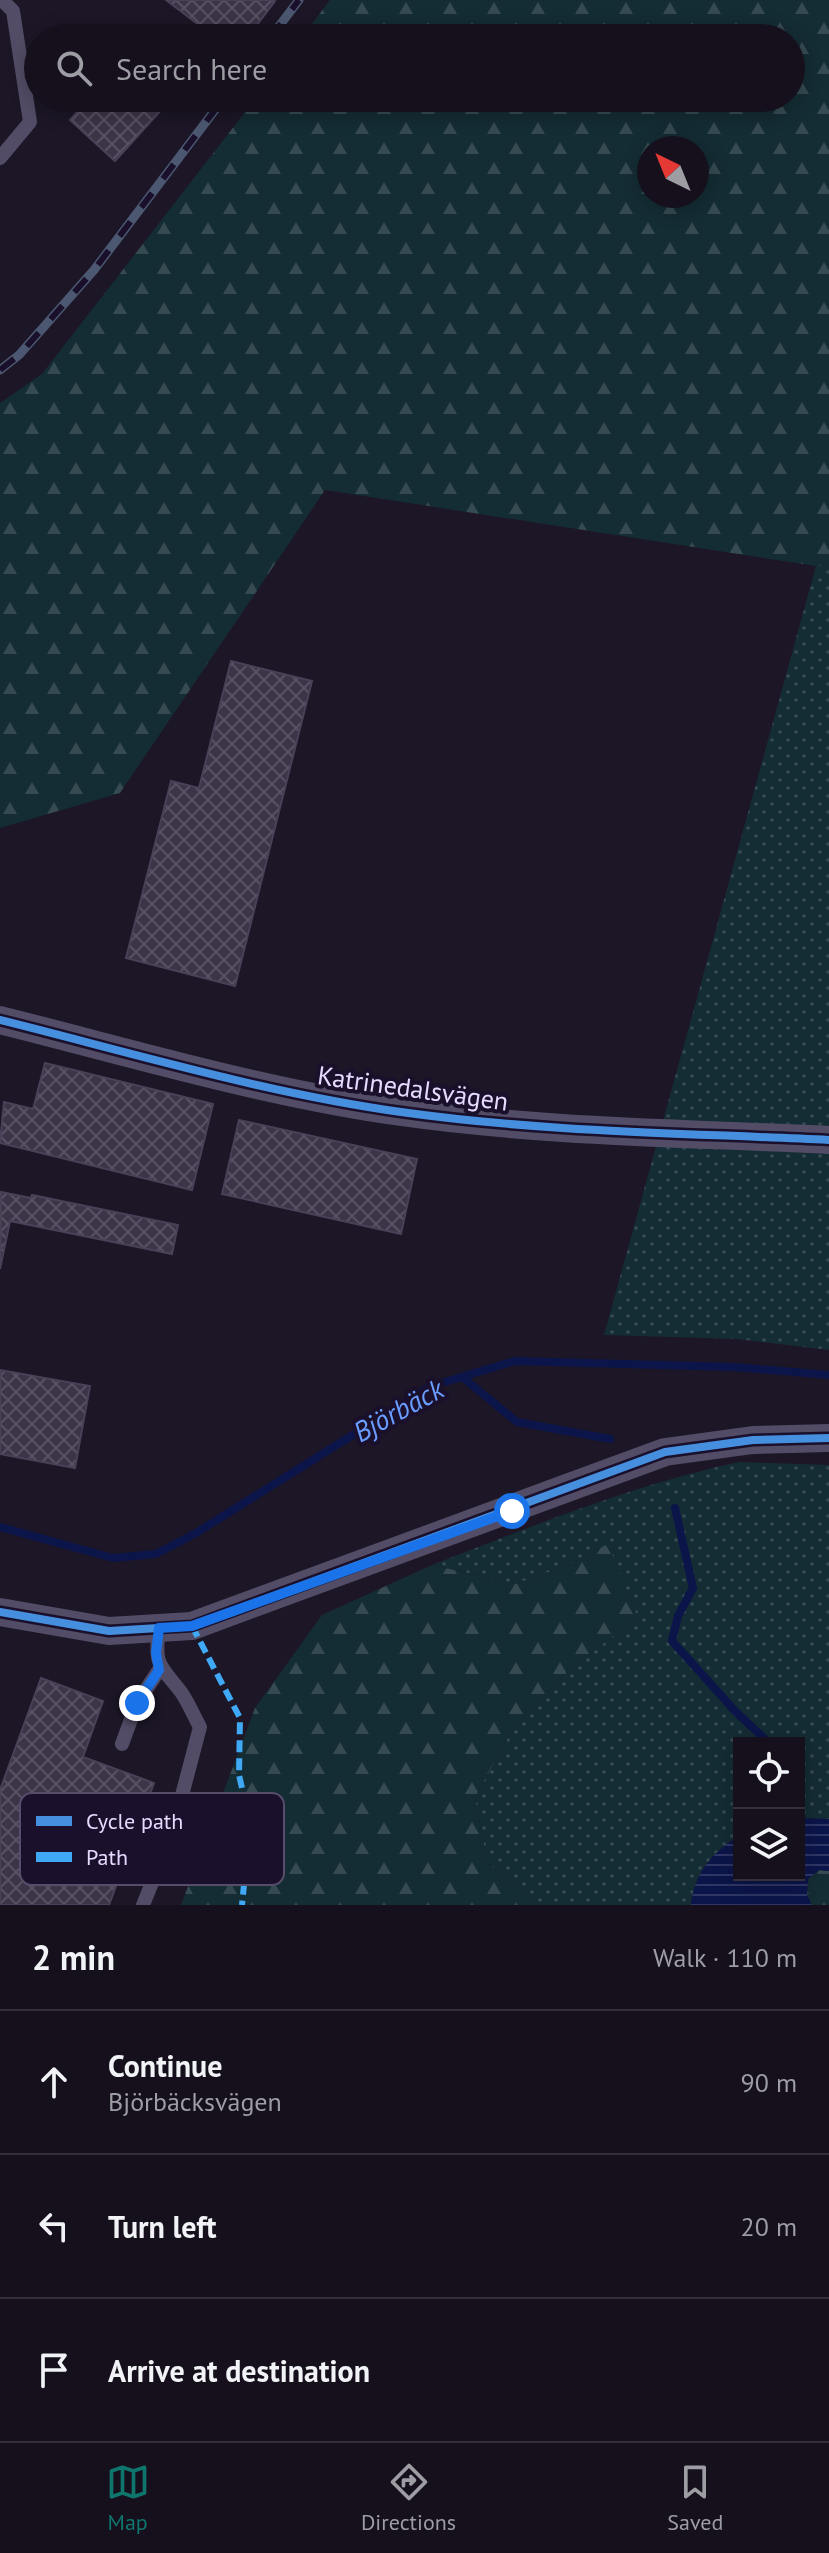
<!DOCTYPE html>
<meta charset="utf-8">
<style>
:root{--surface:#15101c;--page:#1e1925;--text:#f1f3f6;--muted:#9d9da3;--line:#34303b;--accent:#0f766e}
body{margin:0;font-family:"PT Sans",sans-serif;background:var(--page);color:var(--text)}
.controls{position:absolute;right:24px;bottom:24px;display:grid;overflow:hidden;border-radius:0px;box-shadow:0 4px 20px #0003}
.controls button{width:72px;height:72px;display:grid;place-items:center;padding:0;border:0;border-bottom:2px solid var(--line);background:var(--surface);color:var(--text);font:40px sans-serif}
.compass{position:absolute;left:637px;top:136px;width:72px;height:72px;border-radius:50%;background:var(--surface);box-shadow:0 4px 20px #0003;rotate:317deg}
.stop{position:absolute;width:24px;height:24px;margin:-18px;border:6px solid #1a73e8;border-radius:50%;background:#fff}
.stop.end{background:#1a73e8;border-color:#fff;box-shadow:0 2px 8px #0008}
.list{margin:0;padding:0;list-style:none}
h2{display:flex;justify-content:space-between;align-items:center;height:104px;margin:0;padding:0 32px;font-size:34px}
h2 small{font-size:26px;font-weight:400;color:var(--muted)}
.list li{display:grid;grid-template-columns:52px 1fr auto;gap:24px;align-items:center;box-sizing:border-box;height:144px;padding:0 32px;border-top:2px solid var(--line)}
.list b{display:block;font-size:30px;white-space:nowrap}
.list p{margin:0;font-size:26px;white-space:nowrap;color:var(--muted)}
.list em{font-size:26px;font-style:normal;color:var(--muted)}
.icon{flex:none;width:44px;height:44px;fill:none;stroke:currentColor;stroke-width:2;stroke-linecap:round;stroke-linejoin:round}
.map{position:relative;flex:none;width:829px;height:1905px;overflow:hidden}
.search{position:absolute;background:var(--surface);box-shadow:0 4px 20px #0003;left:24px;right:24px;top:24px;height:88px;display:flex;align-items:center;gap:20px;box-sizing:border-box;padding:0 28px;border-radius:44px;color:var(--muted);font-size:30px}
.sheet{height:536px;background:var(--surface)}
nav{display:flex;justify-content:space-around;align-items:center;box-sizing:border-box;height:112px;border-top:2px solid var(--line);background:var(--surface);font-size:22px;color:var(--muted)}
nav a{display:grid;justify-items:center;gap:4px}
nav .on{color:var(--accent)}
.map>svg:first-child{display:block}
</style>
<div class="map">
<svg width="829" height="1905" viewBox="0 0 829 1905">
<defs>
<pattern id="grass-dots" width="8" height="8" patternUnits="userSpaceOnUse" patternTransform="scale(2)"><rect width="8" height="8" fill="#142c34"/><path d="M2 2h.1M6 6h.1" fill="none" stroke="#364a52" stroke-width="1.8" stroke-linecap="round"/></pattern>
<pattern id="forest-firs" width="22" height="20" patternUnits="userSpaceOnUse" patternTransform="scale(2)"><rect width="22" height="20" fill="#142c34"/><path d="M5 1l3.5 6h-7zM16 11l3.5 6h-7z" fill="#364a52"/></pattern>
<pattern id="water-rules" width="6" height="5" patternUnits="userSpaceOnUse" patternTransform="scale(2)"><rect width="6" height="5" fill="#0b1549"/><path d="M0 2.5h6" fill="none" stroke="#2f3664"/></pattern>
<pattern id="building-cross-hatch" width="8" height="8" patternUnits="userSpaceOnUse" patternTransform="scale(2)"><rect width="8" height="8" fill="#3c3447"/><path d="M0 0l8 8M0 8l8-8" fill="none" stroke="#585163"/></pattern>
</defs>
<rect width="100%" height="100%" fill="#1c1626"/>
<path fill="url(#grass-dots)" d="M829 562V1350L738 1339 604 1335 816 566Z
M739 1462 829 1465V1819L799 1818V1743H739V1835C712 1854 695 1871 691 1905H542L487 1863 475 1797 515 1725 574 1665 638 1618 607 1545 566 1566 515 1584 432 1565C533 1526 632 1485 739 1462Z"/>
<path fill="url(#forest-firs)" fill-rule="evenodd" d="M330 0H829V562L816 566 325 490 120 793 0 828V403L42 374 256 98H791V38H301ZM649 148H697V196H649Z
M608 1544 638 1618 574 1665 515 1725 475 1797 487 1863 542 1905H181L255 1708 322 1615 432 1565 515 1584 566 1566Z
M819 1870 829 1871V1905H812L807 1895 808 1879Z"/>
<path fill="url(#water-rules)" d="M799 1818 829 1819V1871L819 1870 808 1879 807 1895 812 1905H691C695 1871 712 1854 739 1835V1875H799Z"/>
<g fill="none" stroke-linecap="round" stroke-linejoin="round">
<path stroke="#0b1549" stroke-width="8" d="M462 1377 517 1422 610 1439
M675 1508 693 1588 678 1616 672 1641 735 1711 769 1743
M0 1527 113 1558 156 1554 196 1533 431 1386 515 1361 734 1367 829 1375"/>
</g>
<path fill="url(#building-cross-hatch)" stroke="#4a4158" stroke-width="2" d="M166 0H273L275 1 247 38H216Z
M90 98H172L115 161 70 120Z
M231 661 312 681 235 986 126 958 171 781 199 788Z
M45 1063 213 1104 192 1190 0 1143 4 1102 33 1109Z
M239 1120 417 1159 401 1234 222 1194Z
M1 1192 31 1198 32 1195 178 1225 172 1254 10 1221 0 1269Z
M0 1370 90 1386 75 1468 0 1454Z
M41 1678 103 1701 83 1757 154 1783 109 1905H0V1790Z"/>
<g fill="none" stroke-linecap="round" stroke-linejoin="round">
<path stroke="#524c66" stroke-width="14" d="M0 158 30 122 13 11 2 0
M122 1744 137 1703 159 1670
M143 1905 172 1833 200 1727C194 1716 188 1702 181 1692 159 1664 154 1665 159 1628"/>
<path stroke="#524c66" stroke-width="28" d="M0 1020C132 1053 265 1093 401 1112 542 1132 687 1133 829 1140
M0 1612 109 1631 192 1626 665 1452 753 1440 829 1438"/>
<defs>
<path id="rail" d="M270 38 299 0
M0 370 19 355 94 270 224 98"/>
</defs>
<use href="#rail" stroke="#4c5871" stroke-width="9"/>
<use href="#rail" stroke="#1a102c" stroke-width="6" stroke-dasharray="18" stroke-linecap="butt"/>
<path stroke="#3fa9f5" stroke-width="6" stroke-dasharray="12 6" stroke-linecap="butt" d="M192 1626 240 1718 239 1775 250 1823 242 1905"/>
<defs>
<path id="cycleway" d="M0 1020C132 1053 265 1093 401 1112 542 1132 687 1133 829 1140
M0 1612 109 1631 192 1626 665 1452 753 1440 829 1438"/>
</defs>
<use href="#cycleway" stroke="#1a102c" stroke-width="13"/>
<use href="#cycleway" stroke="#468fdf" stroke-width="8"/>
</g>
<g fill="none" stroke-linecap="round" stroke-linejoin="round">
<path stroke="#1a73e8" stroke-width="10" d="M137 1703 159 1670 156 1653 159 1628 192 1626 512 1511"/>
</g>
<g text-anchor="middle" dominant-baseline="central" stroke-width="8" stroke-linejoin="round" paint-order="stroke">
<g font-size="26" fill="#e6dbff" stroke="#1a102c">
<text transform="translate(413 1088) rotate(8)">Katrinedalsvägen</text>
</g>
<g font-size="28" font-style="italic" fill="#699dff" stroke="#1a102c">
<text transform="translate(398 1410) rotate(-29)">Björbäck</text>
</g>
</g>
<rect x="20" y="1793" width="264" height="92" rx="12" fill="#1a102c" stroke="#574d6b" stroke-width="2"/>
<rect x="36" y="1816" width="36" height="10" fill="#468fdf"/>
<rect x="36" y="1852" width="36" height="10" fill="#3fa9f5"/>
<g font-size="22" fill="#e6dbff">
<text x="86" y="1829">Cycle path</text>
<text x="86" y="1865">Path</text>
</g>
</svg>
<div class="controls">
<button><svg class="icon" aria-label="locate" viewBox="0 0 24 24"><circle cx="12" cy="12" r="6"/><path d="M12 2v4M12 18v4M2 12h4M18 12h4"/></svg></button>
<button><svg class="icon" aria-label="layers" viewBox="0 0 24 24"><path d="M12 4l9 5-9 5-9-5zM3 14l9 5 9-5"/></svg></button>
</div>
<svg class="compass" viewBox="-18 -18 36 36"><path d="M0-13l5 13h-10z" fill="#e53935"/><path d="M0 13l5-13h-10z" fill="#9d9da3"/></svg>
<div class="stop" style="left:512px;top:1511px"></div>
<div class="stop end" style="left:137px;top:1703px"></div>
<div class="search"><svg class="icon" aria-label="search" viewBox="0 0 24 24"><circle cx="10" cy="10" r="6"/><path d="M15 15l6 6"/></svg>Search here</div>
</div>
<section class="sheet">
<h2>2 min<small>Walk · 110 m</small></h2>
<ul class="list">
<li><svg class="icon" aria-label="ahead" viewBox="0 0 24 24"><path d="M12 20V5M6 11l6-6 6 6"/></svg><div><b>Continue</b><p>Björbäcksvägen</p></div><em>90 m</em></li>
<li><svg class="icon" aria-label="left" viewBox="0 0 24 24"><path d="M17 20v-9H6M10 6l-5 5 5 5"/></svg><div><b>Turn left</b></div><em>20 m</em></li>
<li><svg class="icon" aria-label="arrive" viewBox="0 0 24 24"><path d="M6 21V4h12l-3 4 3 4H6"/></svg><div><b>Arrive at destination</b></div></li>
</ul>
</section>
<nav>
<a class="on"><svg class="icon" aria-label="map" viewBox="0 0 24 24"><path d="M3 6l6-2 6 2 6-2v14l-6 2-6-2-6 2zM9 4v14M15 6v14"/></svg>Map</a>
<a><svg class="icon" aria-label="directions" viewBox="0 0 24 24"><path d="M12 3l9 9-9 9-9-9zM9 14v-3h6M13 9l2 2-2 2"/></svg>Directions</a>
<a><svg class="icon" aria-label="saved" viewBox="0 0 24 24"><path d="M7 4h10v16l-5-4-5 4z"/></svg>Saved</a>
</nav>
